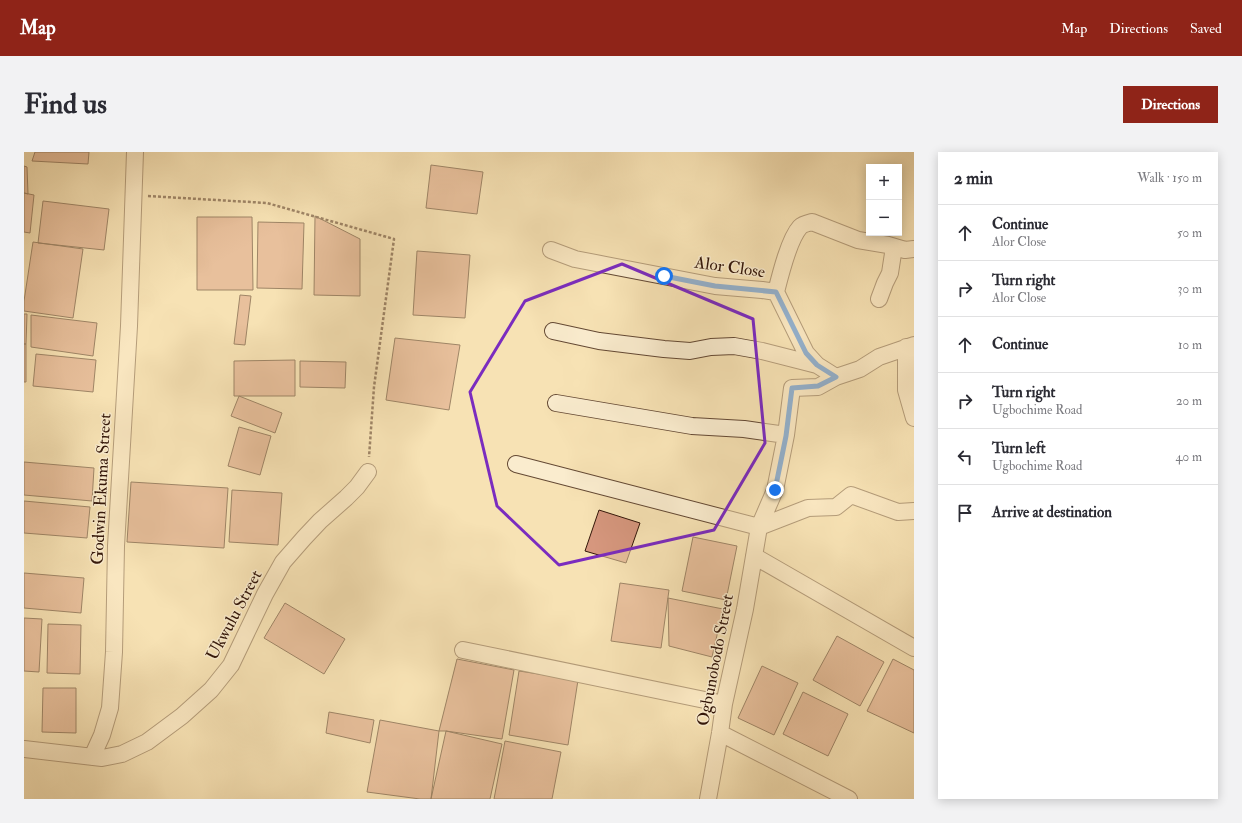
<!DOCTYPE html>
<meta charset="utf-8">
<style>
:root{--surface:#fff;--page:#f2f2f3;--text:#2b2b33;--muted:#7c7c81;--line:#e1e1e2;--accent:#8f2418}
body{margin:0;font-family:"IM FELL Double Pica",serif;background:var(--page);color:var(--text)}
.controls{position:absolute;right:12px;top:12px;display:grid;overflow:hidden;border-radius:0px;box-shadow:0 2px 10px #0003}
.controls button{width:36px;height:36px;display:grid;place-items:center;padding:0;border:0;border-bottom:1px solid var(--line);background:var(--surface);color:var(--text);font:20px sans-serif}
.stop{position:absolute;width:12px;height:12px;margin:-9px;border:3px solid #1a73e8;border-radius:50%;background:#fff}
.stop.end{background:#1a73e8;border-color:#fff;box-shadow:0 1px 4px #0008}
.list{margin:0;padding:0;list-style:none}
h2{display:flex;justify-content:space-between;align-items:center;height:52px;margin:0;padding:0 16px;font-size:17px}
h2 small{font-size:13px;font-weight:400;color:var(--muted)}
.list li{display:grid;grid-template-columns:26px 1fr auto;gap:12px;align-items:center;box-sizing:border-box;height:56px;padding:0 16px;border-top:1px solid var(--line)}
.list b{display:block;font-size:15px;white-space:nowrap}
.list p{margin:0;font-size:13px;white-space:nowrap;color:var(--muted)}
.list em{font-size:13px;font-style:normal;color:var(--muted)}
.icon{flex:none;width:22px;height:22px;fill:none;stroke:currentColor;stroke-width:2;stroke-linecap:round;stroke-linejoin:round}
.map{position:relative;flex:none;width:890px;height:647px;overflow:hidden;border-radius:0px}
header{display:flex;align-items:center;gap:24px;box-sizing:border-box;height:56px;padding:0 20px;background:var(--accent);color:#fff}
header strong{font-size:19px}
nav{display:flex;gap:22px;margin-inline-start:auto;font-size:14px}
.intro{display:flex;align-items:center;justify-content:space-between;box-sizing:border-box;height:96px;padding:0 24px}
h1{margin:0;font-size:28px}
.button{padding:10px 18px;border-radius:0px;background:var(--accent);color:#fff;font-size:14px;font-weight:700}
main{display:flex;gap:24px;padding:0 24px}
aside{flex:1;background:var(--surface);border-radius:0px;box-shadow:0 2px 10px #0003}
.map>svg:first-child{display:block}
</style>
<header>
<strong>Map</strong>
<nav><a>Map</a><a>Directions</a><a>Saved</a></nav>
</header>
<div class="intro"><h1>Find us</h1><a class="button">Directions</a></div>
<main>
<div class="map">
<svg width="890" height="647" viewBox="0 0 890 647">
<rect width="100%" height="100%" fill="#f7e2b4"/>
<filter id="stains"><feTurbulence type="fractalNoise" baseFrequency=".005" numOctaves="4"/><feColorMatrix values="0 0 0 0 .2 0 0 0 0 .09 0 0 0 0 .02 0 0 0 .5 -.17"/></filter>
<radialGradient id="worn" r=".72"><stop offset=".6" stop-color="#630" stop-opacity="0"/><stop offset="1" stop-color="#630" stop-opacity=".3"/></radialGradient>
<path fill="#d6977e" stroke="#331609" d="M11 0H65L64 12 8 9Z
M407 13 459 20 453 62 402 56Z
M0 14 3 15 4 42 0 41Z
M0 41 10 43 6 81 0 80Z
M19 49 85 57 80 98 14 91Z
M291 64 336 87V144L290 143Z
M173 65H228L229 138H173Z
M234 70 280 71 278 137 233 136Z
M9 90 59 97 49 166 0 159V149Z
M393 99 446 103 441 166 389 163Z
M216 143 227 144 221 193 210 192Z
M0 162H3L2 192H0Z
M7 163 73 171 69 204 7 195Z
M371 186 436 193 425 258 362 248Z
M0 192H2V230H0Z
M12 202 72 208 69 240 9 234Z
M271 208V244H210V209Z
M276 209 322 210 321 236 276 235Z
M215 244 258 261 251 281 207 264Z
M215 275 247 284 236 323 204 314Z
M0 310 70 316 68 349 0 343Z
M107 330 204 336 200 396 103 390Z
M208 338 258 341 254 393 205 390Z
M0 349 66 355 63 386 0 381Z
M575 358 616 371 602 411 561 399Z
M669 385 713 394 702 448 658 439Z
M0 421 60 426 57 461 0 456Z
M596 431 645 438 637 496 587 489Z
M644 446 699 457 688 505 645 494Z
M261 451 321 487 300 522 240 486Z
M0 466 18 467 15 520 0 519Z
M24 472 57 473 56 522 23 521Z
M813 484 860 510 836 554 789 528Z
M433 507 490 518 478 587 422 579H415Z
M869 507 890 518V581L843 559Z
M738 514 774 531 750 583 714 566Z
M495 519 554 528 544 593 485 583Z
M19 536H52V581L18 580Z
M779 540 824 562 804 604 759 582Z
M305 560 350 568 346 591 302 581Z
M356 568 415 579 407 647H396L343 640Z
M422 579 478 592 466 647H407Z
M481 589 537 600 528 647H470Z"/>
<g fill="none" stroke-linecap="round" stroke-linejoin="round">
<defs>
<path id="street" d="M527 98 551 107 582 113 691 134 738 138 752 140
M752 140C756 124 765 87 776 75 779 72 784 71 788 70L834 88 864 93 881 98 890 97
M752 140 782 201 793 213
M855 147 861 131 866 121 870 95
M529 179 575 189 640 197 666 199 687 195 710 194 738 199 793 213 812 225
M882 195V238L890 266
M532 251 668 274 720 277 762 283
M492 312 735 375 784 356 812 355 827 343 874 360 890 359
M730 404 890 496
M439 498 700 552
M696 581 825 647
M0 597 78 606 98 602 123 590 158 564 187 538 207 513 241 442 259 410 280 386 296 369 322 346 333 335 344 320
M68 605 78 583 86 556 90 500 92 394 105 174 111 0
M684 647 696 581 700 552 721 457 735 375 751 338 762 283 768 236 794 235 812 225 836 217 855 205 890 193"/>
</defs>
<use href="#street" stroke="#644934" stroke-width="18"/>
<path stroke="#331609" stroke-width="2.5" stroke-dasharray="3 2" stroke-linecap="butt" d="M124 44 243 51 370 87 350 235 345 305"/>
<use href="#street" stroke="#faecce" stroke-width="16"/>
</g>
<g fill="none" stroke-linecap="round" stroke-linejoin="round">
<path stroke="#1a73e8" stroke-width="5" d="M640 124 691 134 752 140 782 201 793 213 812 225 794 234 768 236 762 284 751 338"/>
</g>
<path d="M0 0H890V647H0ZM598 112 729 167 741 291 690 378 535 413 473 354 446 240 501 149Z" fill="#f7e2b4" fill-opacity=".55" fill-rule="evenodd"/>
<path fill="none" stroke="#7b2cbf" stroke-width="3" stroke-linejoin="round" d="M598 112 729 167 741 291 690 378 535 413 473 354 446 240 501 149Z"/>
<g text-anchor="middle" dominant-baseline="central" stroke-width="3" stroke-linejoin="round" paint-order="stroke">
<g font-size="17" fill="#331609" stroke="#faecce">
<text transform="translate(706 115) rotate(8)">Alor Close</text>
<text transform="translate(77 337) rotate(-87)">Godwin Ekuma Street</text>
<text transform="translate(210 463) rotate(-62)">Ukwulu Street</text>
<text transform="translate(691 508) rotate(-79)">Ogbunobodo Street</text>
</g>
</g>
<rect width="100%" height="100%" filter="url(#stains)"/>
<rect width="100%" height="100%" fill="url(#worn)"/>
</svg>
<div class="controls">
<button>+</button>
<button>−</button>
</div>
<div class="stop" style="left:640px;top:124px"></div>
<div class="stop end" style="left:751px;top:338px"></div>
</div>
<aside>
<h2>2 min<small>Walk · 150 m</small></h2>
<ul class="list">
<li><svg class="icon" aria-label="ahead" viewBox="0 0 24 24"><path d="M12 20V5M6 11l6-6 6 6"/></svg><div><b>Continue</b><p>Alor Close</p></div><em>50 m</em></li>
<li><svg class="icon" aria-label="right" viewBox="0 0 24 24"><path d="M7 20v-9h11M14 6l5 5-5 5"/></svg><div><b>Turn right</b><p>Alor Close</p></div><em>30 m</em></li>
<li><svg class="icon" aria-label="ahead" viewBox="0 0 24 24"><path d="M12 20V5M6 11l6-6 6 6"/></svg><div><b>Continue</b></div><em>10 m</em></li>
<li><svg class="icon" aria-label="right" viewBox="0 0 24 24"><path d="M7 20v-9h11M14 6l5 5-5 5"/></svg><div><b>Turn right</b><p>Ugbochime Road</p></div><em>20 m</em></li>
<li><svg class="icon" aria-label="left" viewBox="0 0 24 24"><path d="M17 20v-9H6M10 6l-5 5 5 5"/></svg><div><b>Turn left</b><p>Ugbochime Road</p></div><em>40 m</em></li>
<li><svg class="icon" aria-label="arrive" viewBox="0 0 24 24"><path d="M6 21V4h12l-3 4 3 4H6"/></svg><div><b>Arrive at destination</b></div></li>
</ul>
</aside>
</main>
